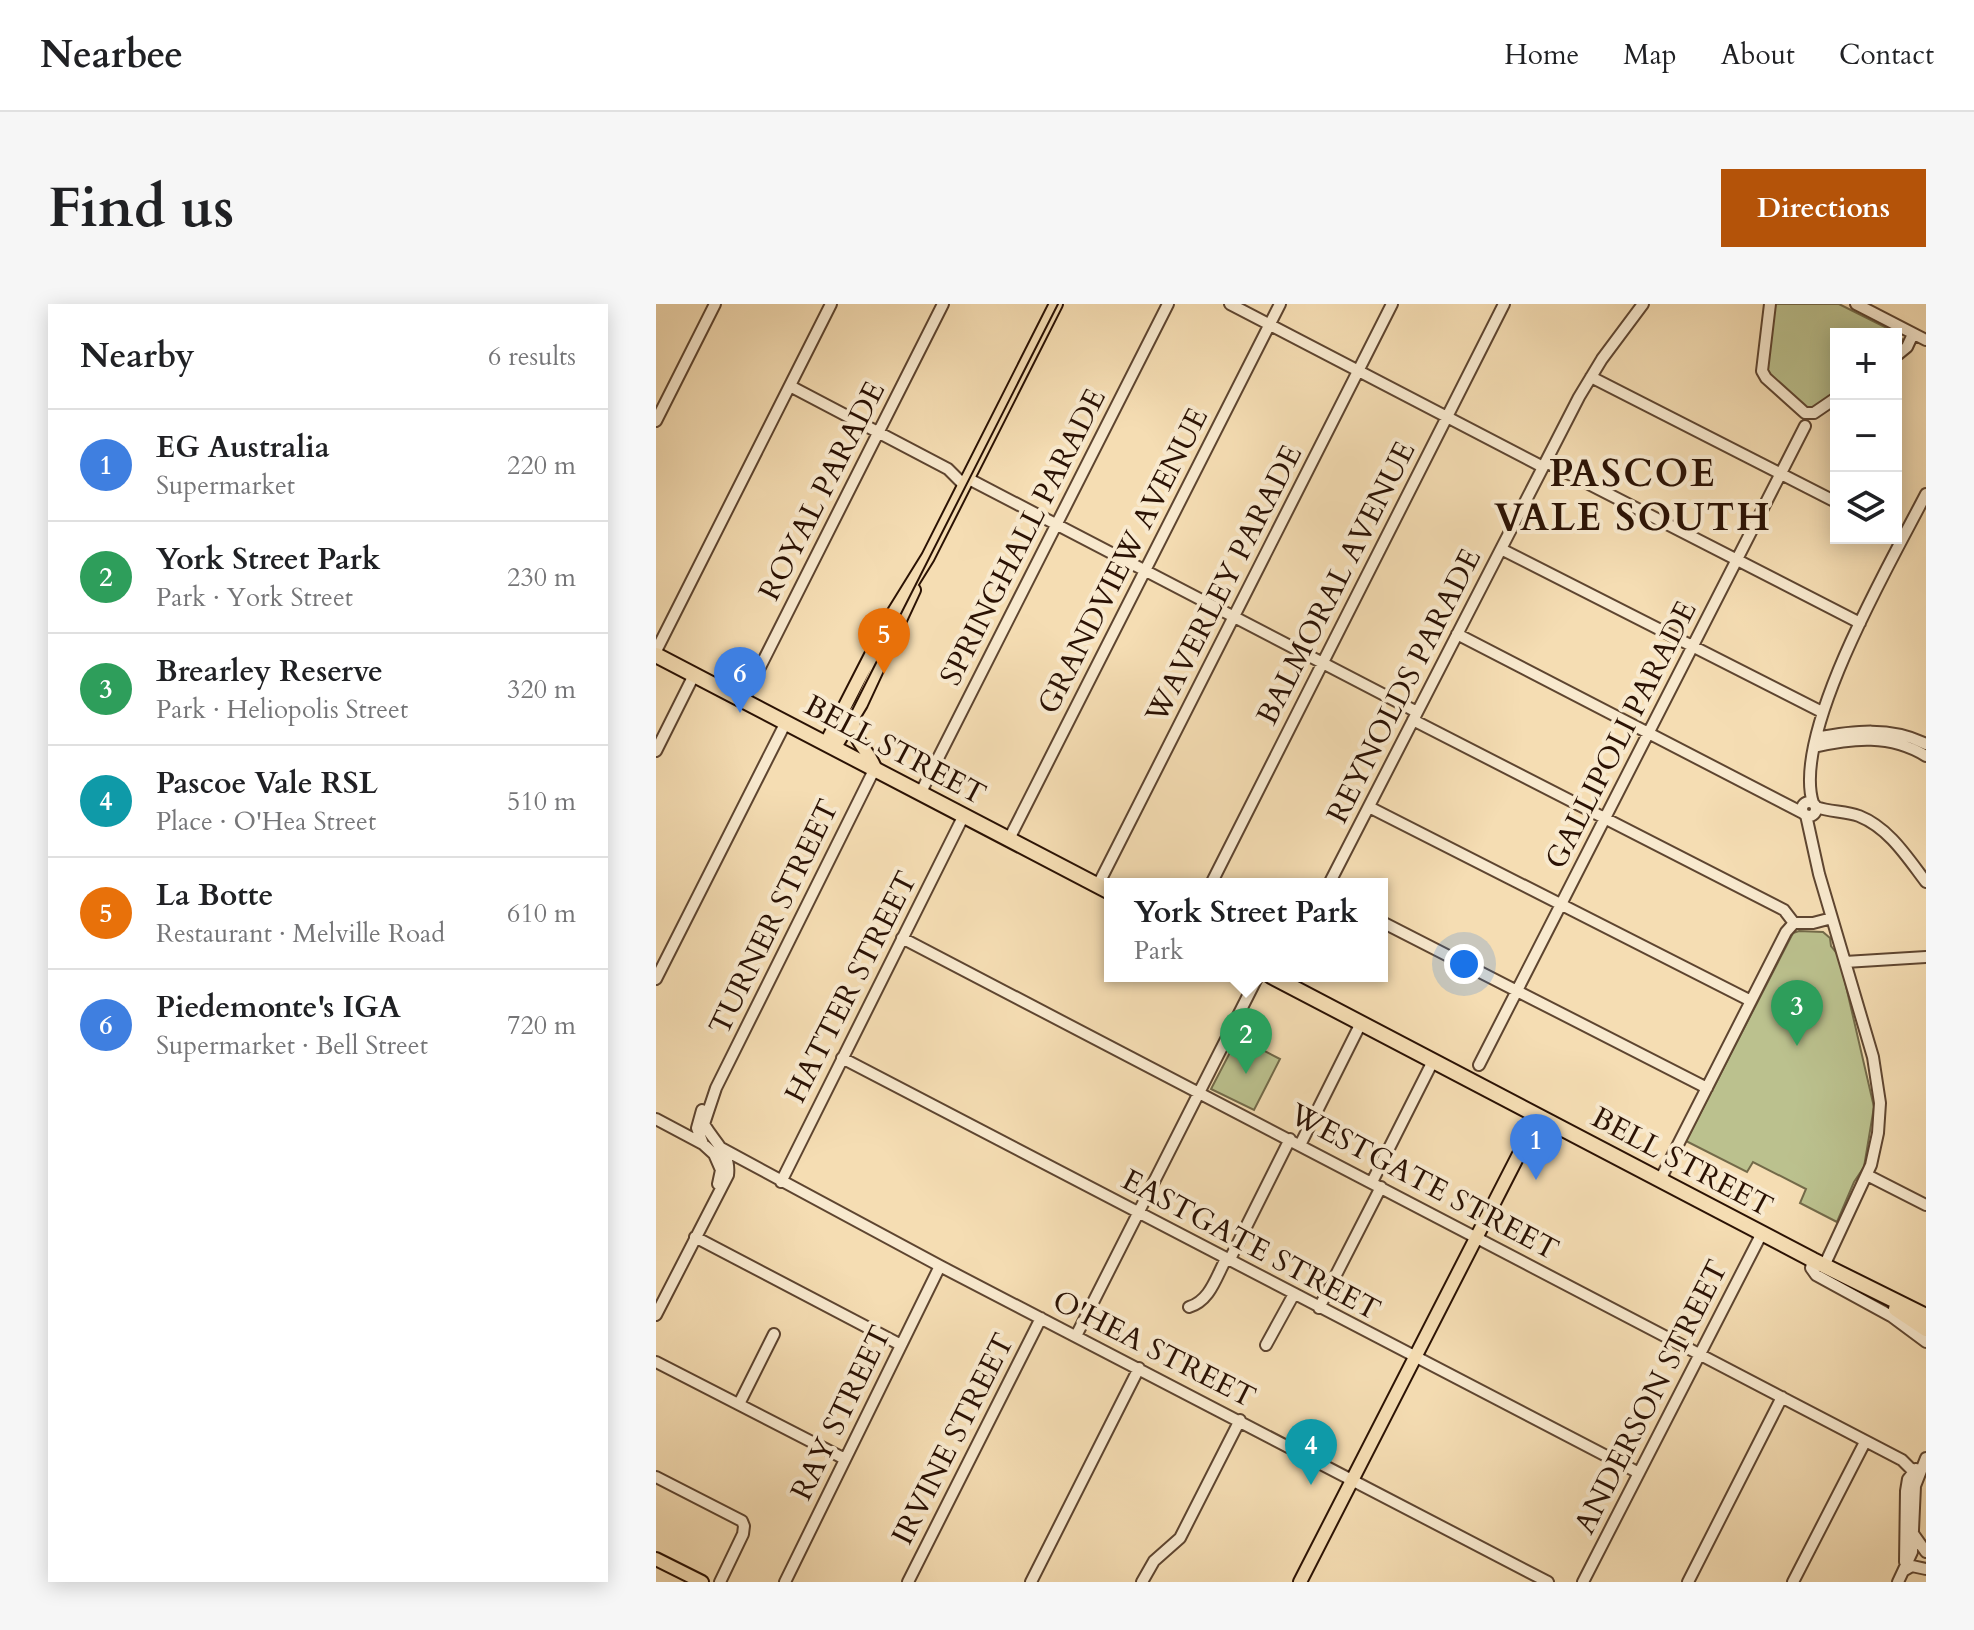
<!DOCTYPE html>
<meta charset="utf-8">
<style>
:root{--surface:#fff;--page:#f6f6f6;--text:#202124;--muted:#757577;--line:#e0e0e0;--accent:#b45309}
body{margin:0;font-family:Cardo,serif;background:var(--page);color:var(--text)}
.controls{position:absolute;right:24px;top:24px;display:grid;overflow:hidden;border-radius:0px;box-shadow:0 4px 20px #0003}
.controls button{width:72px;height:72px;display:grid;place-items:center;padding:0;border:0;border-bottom:2px solid var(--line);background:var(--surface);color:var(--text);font:40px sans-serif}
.you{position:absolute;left:808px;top:660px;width:28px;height:28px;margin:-20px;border:6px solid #fff;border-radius:50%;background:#1a73e8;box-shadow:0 0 0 12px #1a73e833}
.badge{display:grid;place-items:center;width:52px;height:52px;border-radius:50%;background:var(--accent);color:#fff;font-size:26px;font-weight:700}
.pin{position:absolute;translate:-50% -66px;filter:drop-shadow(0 2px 4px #0008)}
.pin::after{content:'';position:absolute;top:42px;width:28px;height:24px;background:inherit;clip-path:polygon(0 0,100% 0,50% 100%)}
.popup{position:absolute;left:448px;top:574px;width:284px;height:104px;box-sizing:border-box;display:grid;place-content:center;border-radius:0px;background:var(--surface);filter:drop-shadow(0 2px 6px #0005);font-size:26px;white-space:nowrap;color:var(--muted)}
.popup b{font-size:30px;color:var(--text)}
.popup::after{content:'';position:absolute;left:50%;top:100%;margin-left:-16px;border:16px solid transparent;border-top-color:var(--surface)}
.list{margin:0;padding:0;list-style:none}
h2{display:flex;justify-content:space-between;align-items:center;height:104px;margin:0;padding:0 32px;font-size:34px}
h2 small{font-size:26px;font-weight:400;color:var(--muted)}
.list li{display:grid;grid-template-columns:52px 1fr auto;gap:24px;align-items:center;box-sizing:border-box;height:112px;padding:0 32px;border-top:2px solid var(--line)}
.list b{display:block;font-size:30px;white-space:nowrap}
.list p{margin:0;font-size:26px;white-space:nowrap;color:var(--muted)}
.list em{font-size:26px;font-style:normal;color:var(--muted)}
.icon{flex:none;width:44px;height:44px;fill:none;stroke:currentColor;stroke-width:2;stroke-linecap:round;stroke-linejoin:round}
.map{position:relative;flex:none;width:1270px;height:1278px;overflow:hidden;border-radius:0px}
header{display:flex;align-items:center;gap:48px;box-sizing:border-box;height:112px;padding:0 40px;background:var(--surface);border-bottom:2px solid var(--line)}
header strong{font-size:38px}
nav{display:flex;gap:44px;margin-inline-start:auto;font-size:28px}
.intro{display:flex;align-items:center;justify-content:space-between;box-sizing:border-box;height:192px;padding:0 48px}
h1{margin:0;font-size:56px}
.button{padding:20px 36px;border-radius:0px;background:var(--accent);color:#fff;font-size:28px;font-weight:700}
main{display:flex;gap:48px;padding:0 48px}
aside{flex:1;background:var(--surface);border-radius:0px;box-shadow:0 4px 20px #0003}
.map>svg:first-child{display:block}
</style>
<header>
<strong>Nearbee</strong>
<nav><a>Home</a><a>Map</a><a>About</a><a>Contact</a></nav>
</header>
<div class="intro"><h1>Find us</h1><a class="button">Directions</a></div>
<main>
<aside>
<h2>Nearby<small>6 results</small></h2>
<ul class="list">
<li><span class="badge" style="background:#3f7fe0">1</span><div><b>EG Australia</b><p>Supermarket</p></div><em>220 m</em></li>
<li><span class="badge" style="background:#2e9e5b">2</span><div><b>York Street Park</b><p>Park · York Street</p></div><em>230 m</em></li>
<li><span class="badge" style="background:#2e9e5b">3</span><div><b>Brearley Reserve</b><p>Park · Heliopolis Street</p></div><em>320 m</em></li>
<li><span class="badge" style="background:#0f9aa8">4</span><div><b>Pascoe Vale RSL</b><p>Place · O'Hea Street</p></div><em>510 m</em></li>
<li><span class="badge" style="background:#e8710a">5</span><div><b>La Botte</b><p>Restaurant · Melville Road</p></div><em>610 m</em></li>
<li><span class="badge" style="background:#3f7fe0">6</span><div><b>Piedemonte's IGA</b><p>Supermarket · Bell Street</p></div><em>720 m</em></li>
</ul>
</aside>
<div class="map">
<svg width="1270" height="1278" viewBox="0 0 1270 1278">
<rect width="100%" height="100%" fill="#f5ddb3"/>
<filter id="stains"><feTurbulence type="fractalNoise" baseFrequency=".0025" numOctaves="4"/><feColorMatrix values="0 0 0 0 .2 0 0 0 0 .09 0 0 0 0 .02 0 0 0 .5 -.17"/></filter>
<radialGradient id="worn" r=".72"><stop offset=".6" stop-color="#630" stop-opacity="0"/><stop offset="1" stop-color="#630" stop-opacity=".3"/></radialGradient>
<path fill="#bbc18e" stroke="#736a49" stroke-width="2" d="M1117 0H1183L1243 30 1247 37 1246 42 1240 48V30H1180V90L1158 105H1151L1114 73 1109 61Z
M1143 627 1167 628 1174 634 1175 642 1183 652 1218 803 1208 863 1198 878 1181 918 1144 899 1150 885 1097 858 1091 868 1030 837 1137 629Z
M582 733 624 755 598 806 555 785Z"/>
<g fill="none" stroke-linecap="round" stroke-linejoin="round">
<defs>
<path id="minor" d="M574 0 887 163
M1114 0 1106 67 1110 74 1149 109H1158L1180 94
M1200 0 1270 36
M1240 52 1251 43 1257 30
M935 73 1180 198
M134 82 292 165 308 181
M0 117 59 0
M890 158 1204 319
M311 174 761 408
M845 245 1166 408
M801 330 1147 509
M0 347 175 0
M87 397 287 0
M757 416 1128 606 1138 619H1157L1176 614
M1160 434C1197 427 1235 422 1270 440
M1158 443C1197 434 1234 430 1270 452
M0 447 38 371
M265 488 512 0
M1146 505a7 7 0 1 1 14 0a7 7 0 1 1-14 0Z
M1157 499C1135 429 1236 256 1270 190
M713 503 1095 697
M1160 503C1174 508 1189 507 1203 512 1233 524 1251 553 1270 578
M1150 511 1163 570 1217 753 1224 799 1222 829 1215 861 1168 962
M353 535 624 0
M555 580 848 0
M673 580 923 93 946 55 987 0
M442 581 736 0
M726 618 1051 784
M246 634 1246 1156 1262 1172
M1189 658 1270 653
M0 675 130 418
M186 754 983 1169
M823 761 1149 122
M46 806 41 824 47 840
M0 815 47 840 58 850 65 866 62 880
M644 841 705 719
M65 844 284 962 892 1278
M1211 871 1270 901
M1004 876 1130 628 1138 619
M125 878 308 511
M716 878 777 757
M39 933 245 1041
M1157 956 1155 964 1160 971 1235 1012 1270 1038
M573 957 634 835
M533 1003C554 997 560 973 570 955
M663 1004 725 883
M0 1011 72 871C75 849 58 838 48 820L60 784 219 464
M420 1032 602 672
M610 1041 638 990
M0 1058 189 1155
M83 1100 118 1030
M0 1173 86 1217 88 1222 87 1230 64 1278
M1258 1231 1270 1248
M1249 1258 1250 1187 1252 1175 1260 1165
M1249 1266 1256 1262 1270 1265
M129 1278 284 962
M252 1278 385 1014
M375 1278 483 1064
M486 1278 498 1257 524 1234 584 1116
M927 1278 1106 929
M1032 1278 1126 1093
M1137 1278 1209 1138
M1242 1278 1256 1248 1259 1182 1270 1154"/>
<path id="major" d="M198 415C195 436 213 446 219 464
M170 439 233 316 272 253 400 0
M179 443 205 400 258 286
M0 1255 46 1278
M644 1278 882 813"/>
<path id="highway" d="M0 351 454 588
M615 672 1157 956 1270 1012
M1240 1005 1270 1025"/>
</defs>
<use href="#minor" stroke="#5e4530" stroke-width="14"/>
<use href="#major" stroke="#2b1204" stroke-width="16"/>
<use href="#highway" stroke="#2b1204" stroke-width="18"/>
<use href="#minor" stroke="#f8e9ce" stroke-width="10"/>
<use href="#major" stroke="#f5ddb3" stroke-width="12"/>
<use href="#highway" stroke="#f5ddb3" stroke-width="14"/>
<path stroke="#2b1204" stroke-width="2" d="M186 426 402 0"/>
</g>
<g text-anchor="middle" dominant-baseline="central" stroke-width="8" stroke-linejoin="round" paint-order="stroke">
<g font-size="30" fill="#2b1204" stroke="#f8e9ce">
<text transform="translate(166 187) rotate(-63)">ROYAL PARADE</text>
<text transform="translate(367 233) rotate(-63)">SPRINGHALL PARADE</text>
<text transform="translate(467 257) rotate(-63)">GRANDVIEW AVENUE</text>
<text transform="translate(680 279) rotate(-63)">BALMORAL AVENUE</text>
<text transform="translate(568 280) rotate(-63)">WAVERLEY PARADE</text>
<text transform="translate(748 382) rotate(-63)">REYNOLDS PARADE</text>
<text transform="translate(965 431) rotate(-63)">GALLIPOLI PARADE</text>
<text transform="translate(239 446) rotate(28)">BELL STREET</text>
<text transform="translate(118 613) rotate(-64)">TURNER STREET</text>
<text transform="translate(195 683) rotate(-63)">HATTER STREET</text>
<text transform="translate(1026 858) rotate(28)">BELL STREET</text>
<text transform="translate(768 878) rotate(28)">WESTGATE STREET</text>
<text transform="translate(595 941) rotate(28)">EASTGATE STREET</text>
<text transform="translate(498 1045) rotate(27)">O'HEA STREET</text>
<text transform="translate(995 1093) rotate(-63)">ANDERSON STREET</text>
<text transform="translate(185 1109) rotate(-64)">RAY STREET</text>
<text transform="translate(297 1135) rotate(-63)">IRVINE STREET</text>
</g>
<g font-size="38" font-weight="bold" letter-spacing="2" fill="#2b1204" stroke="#f8e9ce">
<text x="977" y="170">PASCOE<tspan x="977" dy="44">VALE SOUTH</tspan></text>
</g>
</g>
<rect width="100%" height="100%" filter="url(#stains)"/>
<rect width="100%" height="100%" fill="url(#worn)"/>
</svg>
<div class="controls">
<button>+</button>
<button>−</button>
<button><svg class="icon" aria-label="layers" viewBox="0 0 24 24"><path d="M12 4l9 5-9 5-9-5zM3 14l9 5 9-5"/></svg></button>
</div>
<div class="you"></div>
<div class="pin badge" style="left:880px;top:876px;background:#3f7fe0">1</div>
<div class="pin badge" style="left:590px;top:770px;background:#2e9e5b">2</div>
<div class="popup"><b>York Street Park</b>Park</div>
<div class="pin badge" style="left:1141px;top:742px;background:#2e9e5b">3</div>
<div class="pin badge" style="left:655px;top:1181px;background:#0f9aa8">4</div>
<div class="pin badge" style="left:228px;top:370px;background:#e8710a">5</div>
<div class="pin badge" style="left:84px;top:409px;background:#3f7fe0">6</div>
</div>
</main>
